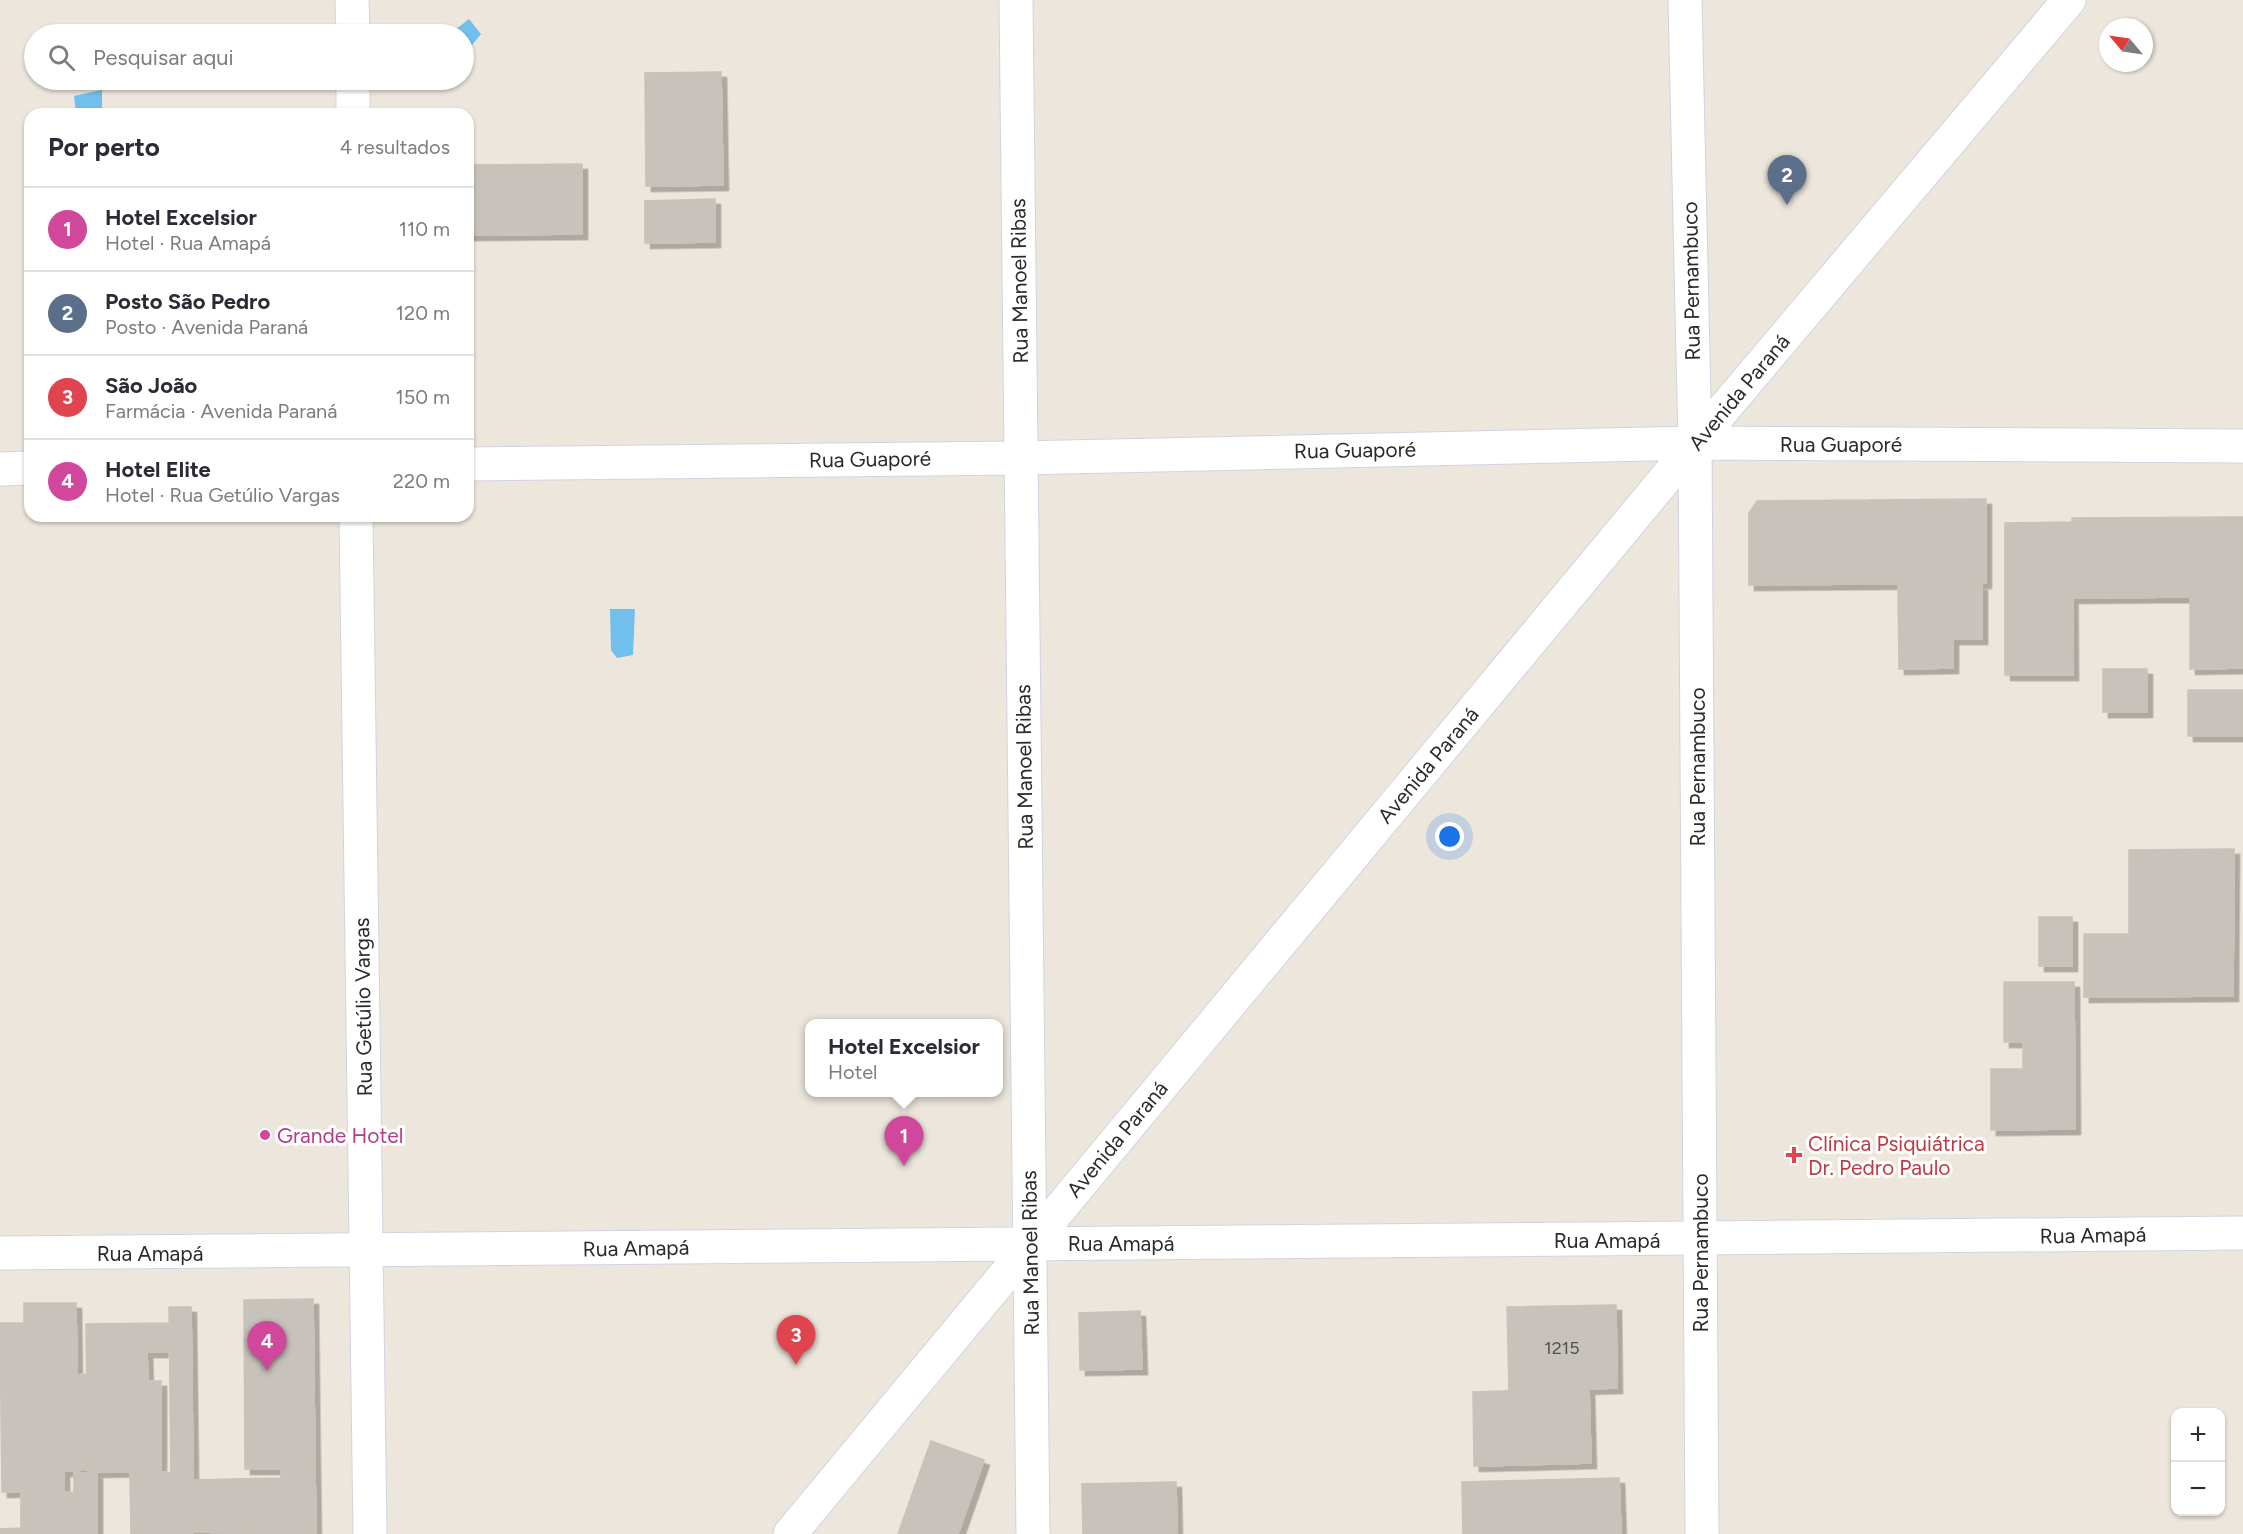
<!DOCTYPE html>
<html lang="pt">
<meta charset="utf-8">
<style>
:root{--surface:#fff;--page:#f2f2f3;--text:#2b2b33;--muted:#7c7c81;--line:#e1e1e2;--accent:#3f4ff5}
body{margin:0;font-family:Figtree,sans-serif;background:var(--page);color:var(--text)}
.controls{position:absolute;right:18px;bottom:18px;display:grid;overflow:hidden;border-radius:12px;box-shadow:0 2px 4px #0004}
.controls button{width:54px;height:54px;display:grid;place-items:center;padding:0;border:0;border-bottom:2px solid var(--line);background:var(--surface);color:var(--text);font:30px sans-serif}
.compass{position:absolute;left:2099px;top:18px;width:54px;height:54px;border-radius:50%;background:var(--surface);box-shadow:0 2px 4px #0004;rotate:299deg}
.you{position:absolute;left:1450px;top:837px;width:21px;height:21px;margin:-15px;border:4px solid #fff;border-radius:50%;background:#1a73e8;box-shadow:0 0 0 9px #1a73e833}
.badge{display:grid;place-items:center;width:39px;height:39px;border-radius:50%;background:var(--accent);color:#fff;font-size:20px;font-weight:700}
.pin{position:absolute;translate:-50% -50px;filter:drop-shadow(0 2px 3px #0008)}
.pin::after{content:'';position:absolute;top:32px;width:21px;height:18px;background:inherit;clip-path:polygon(0 0,100% 0,50% 100%)}
.popup{position:absolute;left:805px;top:1019px;width:198px;height:78px;box-sizing:border-box;display:grid;place-content:center;border-radius:12px;background:var(--surface);filter:drop-shadow(0 2px 4px #0005);font-size:20px;white-space:nowrap;color:var(--muted)}
.popup b{font-size:22px;color:var(--text)}
.popup::after{content:'';position:absolute;left:50%;top:100%;margin-left:-12px;border:12px solid transparent;border-top-color:var(--surface)}
.list{margin:0;padding:0;list-style:none}
h2{display:flex;justify-content:space-between;align-items:center;height:78px;margin:0;padding:0 24px;font-size:26px}
h2 small{font-size:20px;font-weight:400;color:var(--muted)}
.list li{display:grid;grid-template-columns:39px 1fr auto;gap:18px;align-items:center;box-sizing:border-box;height:84px;padding:0 24px;border-top:2px solid var(--line)}
.list b{display:block;font-size:22px;white-space:nowrap}
.list p{margin:0;font-size:20px;white-space:nowrap;color:var(--muted)}
.list em{font-size:20px;font-style:normal;color:var(--muted)}
.icon{flex:none;width:33px;height:33px;fill:none;stroke:currentColor;stroke-width:2;stroke-linecap:round;stroke-linejoin:round}
.map{position:relative;flex:none;width:2243px;height:1534px;overflow:hidden}
.search{position:absolute;background:var(--surface);box-shadow:0 2px 4px #0004;left:24px;top:24px;width:450px;height:66px;display:flex;align-items:center;gap:15px;box-sizing:border-box;padding:0 21px;border-radius:33px;color:var(--muted);font-size:22px}
.panel{position:absolute;background:var(--surface);box-shadow:0 2px 4px #0004;left:24px;top:108px;width:450px;height:414px;border-radius:18px}
.map>svg:first-child{display:block}
</style>
<div class="map">
<svg width="2243" height="1534" viewBox="0 0 2243 1534">
<defs>
<filter id="shadow"><feDropShadow dx="5.5" dy="5.5" stdDeviation="0" flood-color="#0004"/></filter>
</defs>
<rect width="100%" height="100%" fill="#ece6dc"/>
<path fill="#71bfec" d="M469 19 481 34 464 55V34H450Z
M102 90V114H76L74 96Z
M610 609H635L633 655 617 658 611 650Z"/>
<path fill="#c7c3bc" stroke="#c7c3b6" stroke-width="1.5" filter="url(#shadow)" d="M721 72 723 185 646 186 645 73Z
M582 164V234L468 235V165Z
M715 199V242L645 243V201Z
M1986 499V583L1868 584V500Z
M1868 500V584L1749 585V513L1757 501Z
M2243 517V668L2190 669V597L2072 598V518Z
M2072 522 2073 675H2005V523Z
M1982 585V639H1953V668L1899 669 1898 586Z
M2103 669H2147V712H2103Z
M2188 690H2243V736H2188Z
M2234 849 2233 996 2084 997V934H2129V850Z
M2039 917H2072V966H2039Z
M2004 982H2074L2075 1129 1991 1130V1069H2023V1042H2004Z
M313 1299 315 1468 245 1469 244 1300Z
M24 1303H76L77 1375 86 1374V1470L64 1471V1491L2 1492 0 1323H24Z
M1616 1305 1617 1388 1509 1391 1507 1307Z
M169 1307H191L193 1472H171Z
M1140 1311 1142 1369 1080 1370 1079 1313Z
M169 1323 170 1352H147L148 1381H161V1471L88 1472 86 1324Z
M1589 1388 1591 1463 1474 1466 1473 1392Z
M931 1441 984 1460 958 1534H898Z
M315 1468 316 1534 193 1532V1480L281 1478V1469Z
M193 1472V1534H131L130 1473Z
M74 1473H97V1534H74Z
M1619 1478 1621 1534H1463L1462 1482Z
M1176 1482 1177 1534H1083L1082 1484Z
M74 1492V1534H0V1529L21 1528V1493Z"/>
<g fill="none" stroke-linecap="round" stroke-linejoin="round">
<defs>
<path id="minor" d="M352 0 353 34
M353 80V114
M356 516 370 1534
M0 1253 2243 1233"/>
<path id="tertiary" d="M1016 0 1033 1534
M1685 0 1695 443 1702 1534
M468 464 1020 458 1695 443 2243 446
M0 469 30 468
M790 1534 1695 443 2069 0"/>
</defs>
<use href="#minor" stroke="#d1d3e2" stroke-width="35"/>
<use href="#tertiary" stroke="#d1d3e2" stroke-width="35"/>
<use href="#minor" stroke="#fff" stroke-width="33"/>
<use href="#tertiary" stroke="#fff" stroke-width="33"/>
</g>
<circle fill="#d1479c" stroke="#fff" stroke-width="2" cx="265" cy="1135" r="6"/>
<path fill="#e0444e" stroke="#fff" stroke-width="2" d="M1791 1146h6v6h6v6h-6v6h-6v-6h-6v-6h6z"/>
<g text-anchor="middle" dominant-baseline="central" stroke-width="6" stroke-linejoin="round" paint-order="stroke">
<g font-size="18" fill="#51504e">
<text x="1562" y="1348">1215</text>
</g>
<g font-size="21" fill="#2a2a2a" stroke="#fff">
<text transform="translate(1019 281) rotate(-91)">Rua Manoel Ribas</text>
<text transform="translate(1691 281) rotate(-91)">Rua Pernambuco</text>
<text transform="translate(1739 392) rotate(-50)">Avenida Paraná</text>
<text x="1841" y="444">Rua Guaporé</text>
<text transform="translate(1355 450) rotate(-1)">Rua Guaporé</text>
<text transform="translate(870 459) rotate(-1)">Rua Guaporé</text>
<text transform="translate(1428 765) rotate(-50)">Avenida Paraná</text>
<text transform="translate(1024 767) rotate(-91)">Rua Manoel Ribas</text>
<text transform="translate(1697 767) rotate(-90)">Rua Pernambuco</text>
<text transform="translate(363 1007) rotate(-91)">Rua Getúlio Vargas</text>
<text transform="translate(1117 1139) rotate(-50)">Avenida Paraná</text>
<text transform="translate(2093 1235) rotate(-1)">Rua Amapá</text>
<text x="1607" y="1240">Rua Amapá</text>
<text x="1121" y="1243">Rua Amapá</text>
<text transform="translate(636 1248) rotate(-1)">Rua Amapá</text>
<text x="150" y="1253">Rua Amapá</text>
<text transform="translate(1030 1253) rotate(-91)">Rua Manoel Ribas</text>
<text transform="translate(1700 1253) rotate(-90)">Rua Pernambuco</text>
</g>
<g font-size="21" fill="#b23c85" stroke="#fff" text-anchor="start">
<text x="277" y="1135">Grande Hotel</text>
</g>
<g font-size="21" fill="#be3a42" stroke="#fff" text-anchor="start">
<text x="1808" y="1143">Clínica Psiquiátrica<tspan x="1808" dy="24">Dr. Pedro Paulo</tspan></text>
</g>
</g>
</svg>
<div class="controls">
<button>+</button>
<button>−</button>
</div>
<svg class="compass" viewBox="-18 -18 36 36"><path d="M0-13l5 13h-10z" fill="#e53935"/><path d="M0 13l5-13h-10z" fill="#7c7c81"/></svg>
<div class="you"></div>
<div class="pin badge" style="left:904px;top:1166px;background:#d1479c">1</div>
<div class="popup"><b>Hotel Excelsior</b>Hotel</div>
<div class="pin badge" style="left:1787px;top:205px;background:#5c6f8a">2</div>
<div class="pin badge" style="left:796px;top:1365px;background:#e0444e">3</div>
<div class="pin badge" style="left:267px;top:1371px;background:#d1479c">4</div>
<div class="search"><svg class="icon" aria-label="search" viewBox="0 0 24 24"><circle cx="10" cy="10" r="6"/><path d="M15 15l6 6"/></svg>Pesquisar aqui</div>
<section class="panel">
<h2>Por perto<small>4 resultados</small></h2>
<ul class="list">
<li><span class="badge" style="background:#d1479c">1</span><div><b>Hotel Excelsior</b><p>Hotel · Rua Amapá</p></div><em>110 m</em></li>
<li><span class="badge" style="background:#5c6f8a">2</span><div><b>Posto São Pedro</b><p>Posto · Avenida Paraná</p></div><em>120 m</em></li>
<li><span class="badge" style="background:#e0444e">3</span><div><b>São João</b><p>Farmácia · Avenida Paraná</p></div><em>150 m</em></li>
<li><span class="badge" style="background:#d1479c">4</span><div><b>Hotel Elite</b><p>Hotel · Rua Getúlio Vargas</p></div><em>220 m</em></li>
</ul>
</section>
</div>
